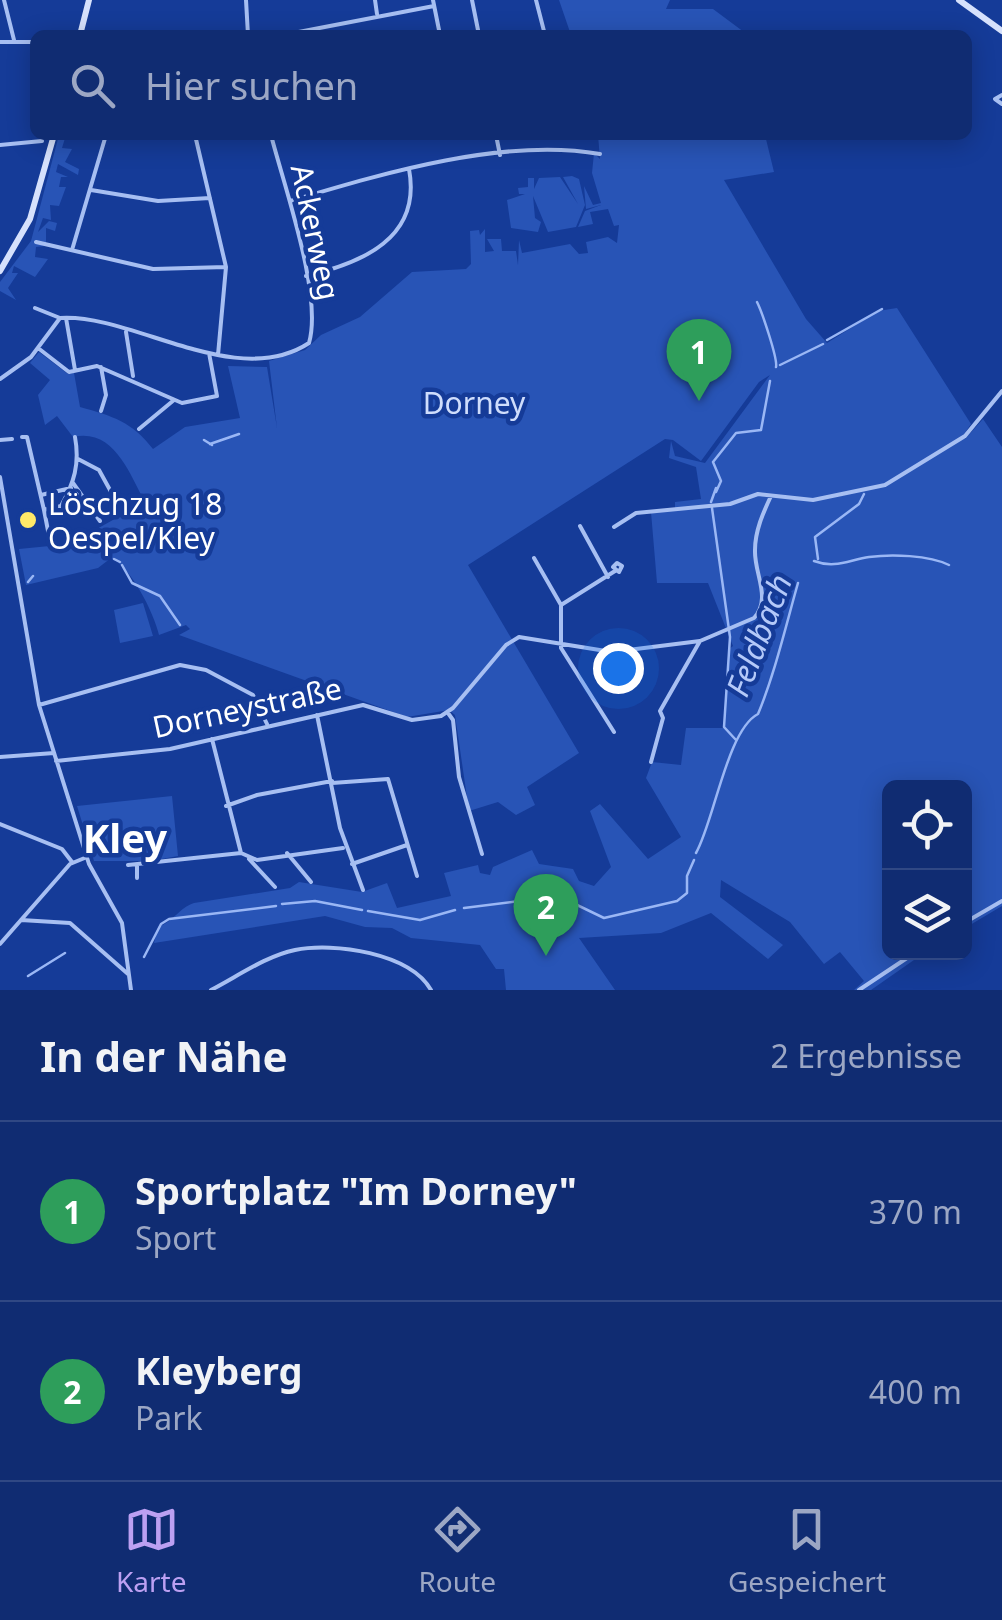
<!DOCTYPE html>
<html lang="de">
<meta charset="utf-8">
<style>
:root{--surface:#102c72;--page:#193477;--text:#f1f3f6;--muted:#9ca7c4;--line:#304884;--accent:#bca0f2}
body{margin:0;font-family:"Noto Sans",sans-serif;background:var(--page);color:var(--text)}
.controls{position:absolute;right:30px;bottom:30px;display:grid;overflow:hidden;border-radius:15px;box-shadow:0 5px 25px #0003}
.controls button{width:90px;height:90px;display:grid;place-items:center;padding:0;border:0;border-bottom:2px solid var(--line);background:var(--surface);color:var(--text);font:50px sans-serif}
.you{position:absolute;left:618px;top:668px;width:35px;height:35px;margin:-25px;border:8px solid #fff;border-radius:50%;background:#1a73e8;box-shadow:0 0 0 15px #1a73e833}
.badge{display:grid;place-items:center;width:65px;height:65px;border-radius:50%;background:var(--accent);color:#fff;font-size:32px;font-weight:700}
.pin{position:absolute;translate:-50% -82px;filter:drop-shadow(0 2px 5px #0008)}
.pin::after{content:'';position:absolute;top:52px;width:35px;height:30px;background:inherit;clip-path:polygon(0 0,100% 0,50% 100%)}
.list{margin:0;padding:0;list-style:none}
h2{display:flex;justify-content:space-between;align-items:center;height:130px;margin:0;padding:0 40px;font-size:42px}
h2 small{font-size:32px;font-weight:400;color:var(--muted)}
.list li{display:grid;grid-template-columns:65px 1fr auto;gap:30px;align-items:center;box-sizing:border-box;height:180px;padding:0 40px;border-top:2px solid var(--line)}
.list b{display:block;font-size:38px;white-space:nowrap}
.list p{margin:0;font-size:32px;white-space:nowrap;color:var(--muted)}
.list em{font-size:32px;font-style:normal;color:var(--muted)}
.icon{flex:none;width:55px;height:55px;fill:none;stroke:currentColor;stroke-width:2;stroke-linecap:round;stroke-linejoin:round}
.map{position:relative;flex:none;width:1002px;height:990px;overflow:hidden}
.search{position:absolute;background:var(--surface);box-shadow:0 5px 25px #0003;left:30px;right:30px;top:30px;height:110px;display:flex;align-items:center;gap:25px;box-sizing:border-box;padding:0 35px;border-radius:15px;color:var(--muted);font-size:38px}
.sheet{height:490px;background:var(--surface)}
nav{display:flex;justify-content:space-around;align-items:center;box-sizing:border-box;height:140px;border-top:2px solid var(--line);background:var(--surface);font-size:28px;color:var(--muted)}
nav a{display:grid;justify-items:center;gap:5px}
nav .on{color:var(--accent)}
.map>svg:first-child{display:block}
</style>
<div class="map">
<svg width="1002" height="990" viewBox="0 0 1002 990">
<rect width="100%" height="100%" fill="#153b98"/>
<path fill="#2854b6" d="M559 0H670L666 9H713L748 35H571Z
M59 135H66L62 148 72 149 65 162 79 169 78 175 58 164 56 172 68 177H61L59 187H66L59 206 50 205 51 220 43 218 38 232 49 221 57 223 55 231 46 228V243L33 242 45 246 36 247 35 257 48 259 35 277 14 266 12 273H18L8 288 16 300 0 291V282L31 241Z
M598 135H765L774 172 724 180 806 319 827 343 878 311 897 308 971 424 962 437 965 439 983 419 1002 447V906L965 928 964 788H890V952L924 953 871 990H854L864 981 840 952 824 964 790 922 721 880 720 897 783 945 768 959 711 913 661 933 579 938 615 990H506L504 969H496L480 945 411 938 392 928 365 927 325 916 154 943 158 927C174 921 179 908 194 903L290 888 299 882 362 892 387 883 397 908 451 896 444 873 478 865 480 873 490 875 493 867 532 850 539 864 573 869 579 881 594 886 611 867 590 811 600 804 648 859 681 837 646 778 652 762 681 765 686 728H724L729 649 733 646 708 583H657L651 512 675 509V502L701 499 696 467 669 458 671 441 675 456 705 463 770 375 759 382 701 461 673 440 665 439 468 565 579 753 527 787 535 805 516 815 498 802 469 811 455 715 449 710 407 717 179 635 190 629 186 625 159 635C154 613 131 567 111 558L98 568 26 585 19 549 70 544 145 502C129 473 114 428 73 437L57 416 45 425 38 395 50 380 30 363 39 352 68 374 74 373 80 407C113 416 132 422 153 449L185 427 240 418 228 366 267 367 277 428 269 361 305 350 321 335 360 317 412 272 466 269 471 264 470 231 479 230 480 235 485 229V252L494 251 487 239H501L502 251H516L518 265 519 240 522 253 570 244 579 254 588 253 586 242 608 237 617 243 619 225 614 226 608 209 590 212 593 224 578 227 585 211 601 205 586 209 584 186 593 205 601 203 592 173 594 153 600 159Z
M572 176 579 179 585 205 576 227 548 232 533 196 535 218 541 222 538 232 511 228 507 200 525 194H519L518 188 528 187V178H534V189L539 178 560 177 578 204 563 177Z
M143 603 153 636 120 643 114 610Z
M172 796 178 856 151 861H94L77 806Z"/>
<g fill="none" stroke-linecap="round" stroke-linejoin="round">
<path stroke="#9ab7f5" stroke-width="2.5" d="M757 302C762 312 778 359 776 367
M827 340 882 309
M780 365 823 344
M204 440 212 445
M210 444 239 434
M716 492 721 481 713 462 736 433 761 430 770 381
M711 502 716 488
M712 508 730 637 724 727 736 740
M114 559 120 562
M818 559 815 537 859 504 864 494
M814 561C835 569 849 560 869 557 891 554 929 555 949 565
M122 565 132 583 160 596 180 625
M28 582 33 576
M696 853C714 822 727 730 758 714 775 673 786 625 798 583
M282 904 315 901 362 910
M464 908 543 898 575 904 604 918 677 901 687 893V876L694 860
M368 911 420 920 455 910
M144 957 161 924 169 919 276 906
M28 976 65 953"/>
<path stroke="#a7bff2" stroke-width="4" d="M4 0 14 40
M246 0 248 35
M375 0 377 14
M433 0 440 35
M472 0 479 35
M536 0 545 35
M283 35 434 6
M0 42H35
M1002 95 995 99 1002 104
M195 135 226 267 218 355
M496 135 500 155
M0 145 42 141
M91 190 158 201 210 198
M290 201C381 174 503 137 600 154
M36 242 153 269 226 267
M72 250 106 135
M306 276C362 263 422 238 409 169
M35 308 60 318
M66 318 75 370
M126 332 133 376
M38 348 69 372 97 366 182 403 217 396 209 353
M101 367 106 395 101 411
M0 379 31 357 60 318C132 313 236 391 309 343 323 295 284 186 271 135
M139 429 174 400
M22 437H27L44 510 61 506C74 483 80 464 75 437
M0 440 12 439
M78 459 99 470 121 510
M0 477 39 705 89 864 122 923 131 990
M73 483 100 521
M41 495 71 488
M44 510 50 541
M580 526 608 577
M614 527 636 513 730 504 758 494 813 500 885 485 965 436 1002 391
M534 558 561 605
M617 563 622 566 619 572 613 567Z
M39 705 180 665 206 670 253 695 267 724
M448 713 453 720 459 777 482 854
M317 715 340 828 363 890
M614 732 561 648V605L615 571
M212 739 241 853
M0 757 54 753
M56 761 170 749 363 705 412 720 441 716 453 708 506 645 519 637 612 652 700 641 754 618C772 598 754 574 755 550 755 531 763 513 771 496
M651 762 663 718 660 711 700 641
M332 783 388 779 417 876
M226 806 257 795 332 781
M0 824 62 849 72 862
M241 853 257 860 343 848
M287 853 311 882
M249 859 275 887
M352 864 407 845
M128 865 241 853
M137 865V878
M21 920 70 923 128 974
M964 923 1002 901
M0 944 70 864 87 857
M211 990C238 976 266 956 295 950 334 942 410 953 431 990
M859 990 916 952"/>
<path stroke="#d6e1fc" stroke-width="6" d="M959 0 1002 31
M80 35 89 0
M0 271 30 219 54 135"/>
</g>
<circle fill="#ffe968" stroke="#153b98" stroke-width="4" cx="28" cy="520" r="10"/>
<g text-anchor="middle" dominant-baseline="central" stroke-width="9" stroke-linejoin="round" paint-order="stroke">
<g font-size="30" fill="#fff" stroke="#153b98">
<text transform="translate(316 232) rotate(78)">Ackerweg</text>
<text transform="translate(247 707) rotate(-12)">Dorneystraße</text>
</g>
<g font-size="30" fill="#cfddfc" stroke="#153b98">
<text x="474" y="402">Dorney</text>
</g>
<g font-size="30" fill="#fff" stroke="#153b98" text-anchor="start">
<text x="48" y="503">Löschzug 18<tspan x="48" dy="34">Oespel/Kley</tspan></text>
</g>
<g font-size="32" font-style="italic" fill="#b4c9f9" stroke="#153b98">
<text transform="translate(758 635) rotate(-69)">Feldbach</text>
</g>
<g font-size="40" font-weight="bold" fill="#fff" stroke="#153b98">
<text x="125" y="837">Kley</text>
</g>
</g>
</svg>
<div class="controls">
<button><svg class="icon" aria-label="locate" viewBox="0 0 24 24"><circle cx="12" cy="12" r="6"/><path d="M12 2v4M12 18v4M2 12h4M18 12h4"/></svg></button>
<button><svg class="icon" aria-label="layers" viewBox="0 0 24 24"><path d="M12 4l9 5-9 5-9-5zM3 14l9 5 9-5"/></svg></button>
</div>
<div class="you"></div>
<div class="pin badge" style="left:699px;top:401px;background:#2e9e5b">1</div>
<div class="pin badge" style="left:546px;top:956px;background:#2e9e5b">2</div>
<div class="search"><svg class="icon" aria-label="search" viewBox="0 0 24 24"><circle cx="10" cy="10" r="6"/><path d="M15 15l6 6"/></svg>Hier suchen</div>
</div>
<section class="sheet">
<h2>In der Nähe<small>2 Ergebnisse</small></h2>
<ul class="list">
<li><span class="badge" style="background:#2e9e5b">1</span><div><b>Sportplatz &quot;Im Dorney&quot;</b><p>Sport</p></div><em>370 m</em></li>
<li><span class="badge" style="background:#2e9e5b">2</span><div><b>Kleyberg</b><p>Park</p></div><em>400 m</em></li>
</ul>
</section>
<nav>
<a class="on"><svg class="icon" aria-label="map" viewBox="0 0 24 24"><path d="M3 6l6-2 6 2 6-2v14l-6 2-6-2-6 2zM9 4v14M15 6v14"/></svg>Karte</a>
<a><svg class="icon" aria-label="directions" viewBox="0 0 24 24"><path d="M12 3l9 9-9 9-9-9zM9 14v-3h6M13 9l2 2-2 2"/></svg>Route</a>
<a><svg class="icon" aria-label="saved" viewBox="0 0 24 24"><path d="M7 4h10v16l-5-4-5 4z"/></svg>Gespeichert</a>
</nav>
